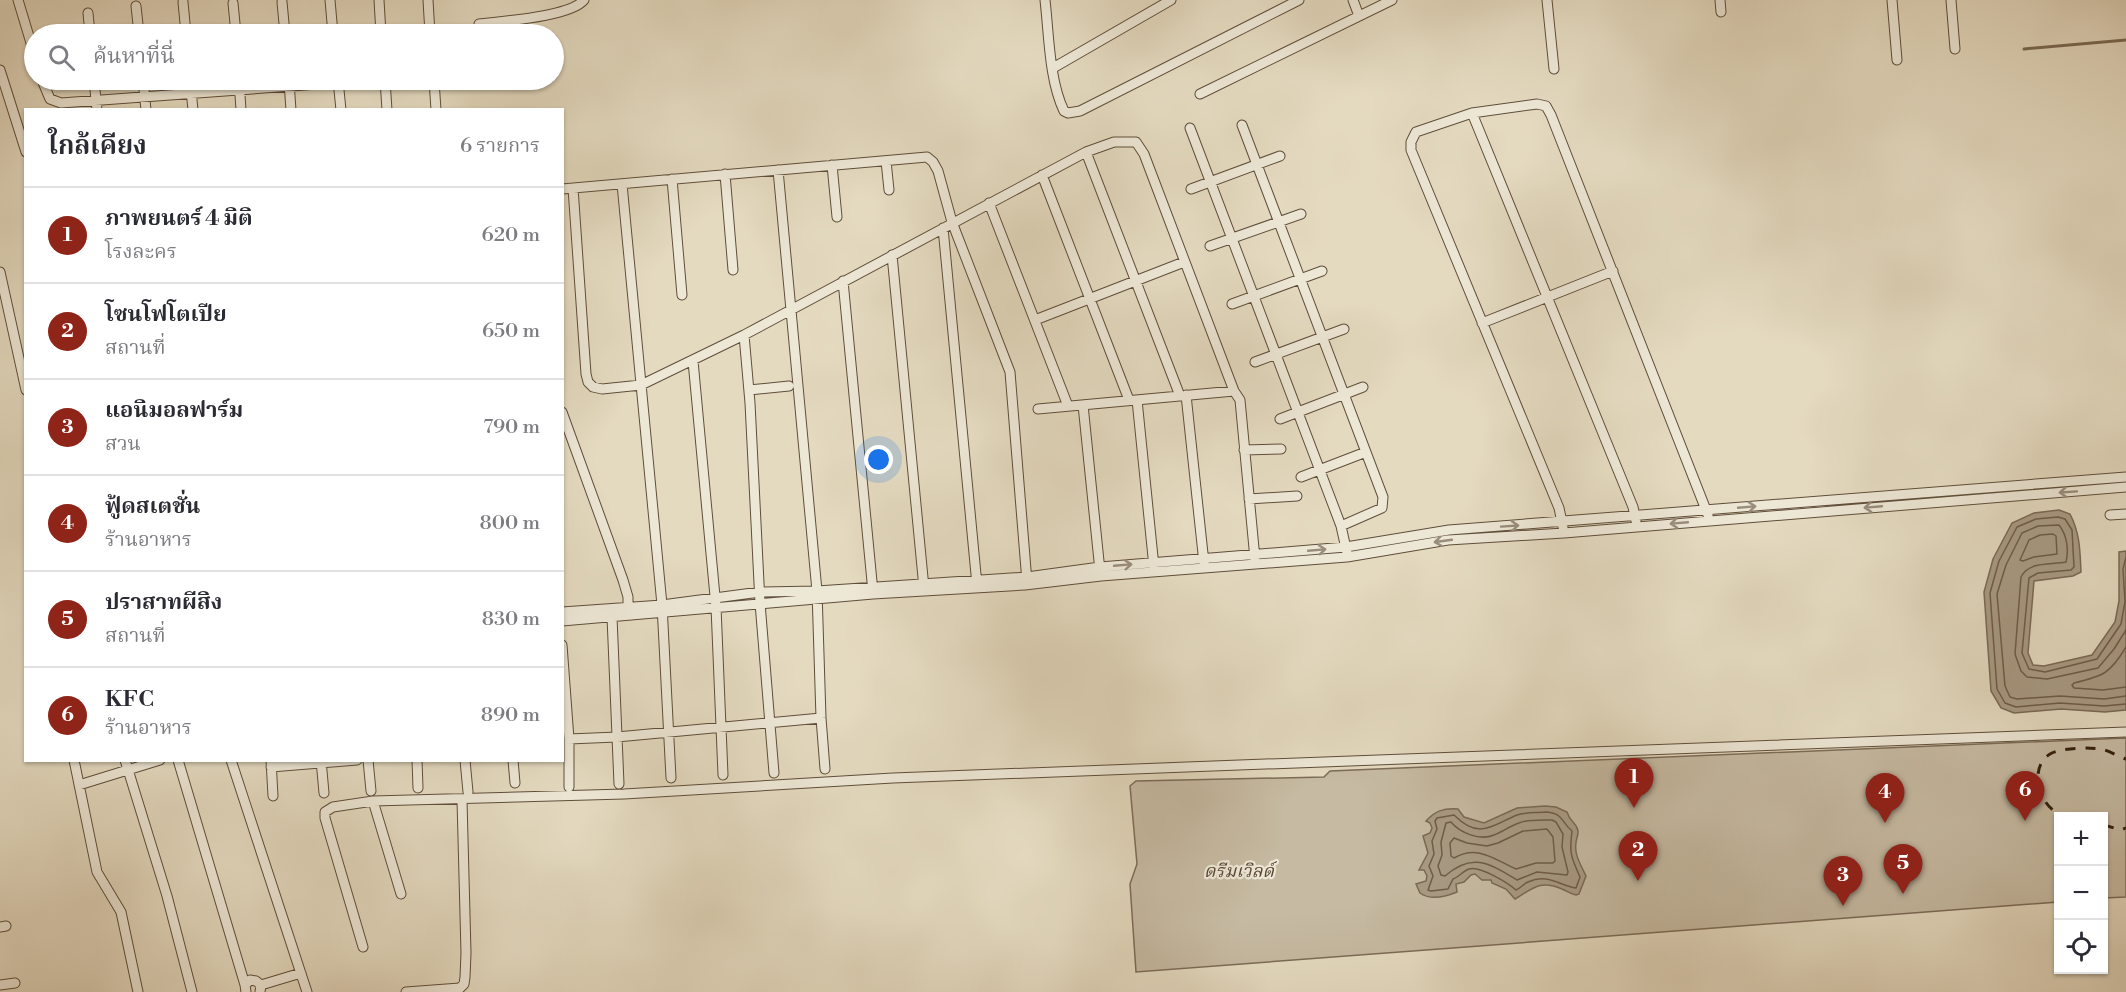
<!DOCTYPE html>
<html lang="th">
<meta charset="utf-8">
<style>
:root{--surface:#fff;--page:#f2f2f3;--text:#2b2b33;--muted:#7c7c81;--line:#e1e1e2;--accent:#8f2418}
body{margin:0;font-family:"Libre Bodoni","Noto Serif Thai",serif;background:var(--page);color:var(--text)}
.controls{position:absolute;right:18px;bottom:18px;display:grid;overflow:hidden;border-radius:0px;box-shadow:0 2px 4px #0004}
.controls button{width:54px;height:54px;display:grid;place-items:center;padding:0;border:0;border-bottom:2px solid var(--line);background:var(--surface);color:var(--text);font:30px sans-serif}
.you{position:absolute;left:879px;top:460px;width:21px;height:21px;margin:-15px;border:4px solid #fff;border-radius:50%;background:#1a73e8;box-shadow:0 0 0 9px #1a73e833}
.badge{display:grid;place-items:center;width:39px;height:39px;border-radius:50%;background:var(--accent);color:#fff;font-size:20px;font-weight:700}
.pin{position:absolute;translate:-50% -50px;filter:drop-shadow(0 2px 3px #0008)}
.pin::after{content:'';position:absolute;top:32px;width:21px;height:18px;background:inherit;clip-path:polygon(0 0,100% 0,50% 100%)}
.list{margin:0;padding:0;list-style:none}
h2{display:flex;justify-content:space-between;align-items:center;height:78px;margin:0;padding:0 24px;font-size:26px}
h2 small{font-size:20px;font-weight:400;color:var(--muted)}
.list li{display:grid;grid-template-columns:39px 1fr auto;gap:18px;align-items:center;box-sizing:border-box;height:96px;padding:0 24px;border-top:2px solid var(--line)}
.list b{display:block;font-size:22px;white-space:nowrap}
.list p{margin:0;font-size:20px;white-space:nowrap;color:var(--muted)}
.list em{font-size:20px;font-style:normal;color:var(--muted)}
.icon{flex:none;width:33px;height:33px;fill:none;stroke:currentColor;stroke-width:2;stroke-linecap:round;stroke-linejoin:round}
.map{position:relative;flex:none;width:2126px;height:992px;overflow:hidden}
.search{position:absolute;background:var(--surface);box-shadow:0 2px 4px #0004;left:24px;top:24px;width:540px;height:66px;display:flex;align-items:center;gap:15px;box-sizing:border-box;padding:0 21px;border-radius:33px;color:var(--muted);font-size:22px}
.panel{position:absolute;background:var(--surface);box-shadow:0 2px 4px #0004;left:24px;top:108px;width:540px;height:654px;border-radius:0px}
.map>svg:first-child{display:block}
</style>
<div class="map">
<svg width="2126" height="992" viewBox="0 0 2126 992">
<rect width="100%" height="100%" fill="#e4dac0"/>
<filter id="stains"><feTurbulence type="fractalNoise" baseFrequency=".00333" numOctaves="4"/><feColorMatrix values="0 0 0 0 .2 0 0 0 0 .09 0 0 0 0 .02 0 0 0 .5 -.17"/></filter>
<radialGradient id="worn" r=".72"><stop offset=".6" stop-color="#630" stop-opacity="0"/><stop offset="1" stop-color="#630" stop-opacity=".3"/></radialGradient>
<path fill="#c6baa2" stroke="#7c6c58" stroke-width="1.5" d="M2126 738V897L2104 898V816H2058V902L1136 972 1130 884 1137 864 1130 786 1136 781 1324 777 1330 771Z"/>
<path fill="#a89a83" stroke="#796954" stroke-width="1.5" d="M2059 510 2070 514C2080 533 2080 551 2081 572L2073 576 2034 581 2028 653 2033 665 2044 666 2092 655 2115 622 2119 601V552L2126 551V710L2105 712 2061 709 2014 713 2001 708 1991 691 1984 592 1993 559 2012 523 2034 513Z
M1545 806 1556 807 1567 812C1570 822 1575 822 1577 828 1580 833 1576 838 1576 843 1574 855 1581 865 1586 876L1579 894 1576 895C1570 894 1567 891 1562 889 1540 879 1532 889 1515 899L1506 889 1492 883 1491 880H1482L1475 874 1471 875 1464 882 1456 884 1457 892C1445 897 1431 901 1420 893L1416 884 1426 881 1427 876 1424 870H1419L1428 853 1423 836 1430 833 1432 828 1430 823 1426 821C1435 811 1443 808 1458 809L1464 817 1484 823 1517 808Z"/>
<g fill="none" stroke-linecap="round" stroke-linejoin="round">
<path stroke="#6e5c48" stroke-width="1.5" d="M2053 534 2056 536 2057 554 2034 557 2023 561 2020 560 2029 540 2040 535Z
M2126 557 2123 569 2125 602 2121 624 2097 659 2045 672 2029 669 2022 653 2029 578 2038 573 2071 570 2074 567 2072 530 2065 519 2058 517 2036 519 2017 527 1999 561 1990 593 1997 689 2005 703 2016 707 2060 703 2104 706 2126 704
M2126 630 2114 649 2098 668 2047 679 2027 677 2021 671 2015 654 2021 577C2029 561 2050 565 2066 562 2069 550 2067 535 2059 525L2038 526 2022 533 2006 565 1997 594 2005 686 2010 697 2017 699 2060 696 2104 699 2126 696
M2126 647C2110 674 2103 676 2074 683L2072 685 2074 688 2103 690 2126 687
M1545 812C1564 813 1560 821 1572 831 1569 853 1571 857 1580 877L1576 888C1560 886 1548 873 1528 882 1523 884 1521 888 1516 890 1508 883 1479 865 1469 869 1463 871 1459 877 1453 879L1448 889 1431 891 1428 890 1433 876 1429 866 1434 854 1432 841 1437 829 1435 821 1437 818 1454 815C1479 840 1491 826 1517 815 1525 812 1537 813 1545 812Z
M1552 820 1556 822 1563 834 1562 847 1568 872 1567 875 1537 872 1517 880C1489 863 1472 852 1445 876L1441 875 1438 866 1442 855 1441 842 1446 823 1451 822C1460 833 1480 841 1494 835 1502 832 1510 826 1519 823 1528 819 1542 820 1552 820Z
M1547 829 1553 837 1555 861 1553 863H1536L1516 869C1495 860 1478 844 1454 858L1451 856 1450 843 1454 838 1467 843 1487 846 1498 843 1523 831Z"/>
<path stroke="#796954" stroke-width="3" d="M2024 49 2126 40"/>
<defs>
<path id="minor" d="M18 0 34 53
M330 0 333 34
M379 0 381 34
M428 0 430 34
M1045 0C1049 34 1049 80 1064 111L1068 113 1080 111 1299 0
M1353 0 1359 16
M1547 0 1554 69
M1720 0 1721 12
M1892 0 1897 60
M1951 0 1955 49
M183 2 186 34
M282 2 285 34
M233 3 236 34
M136 6 139 34
M88 13 90 34
M479 24C502 21 570 17 584 0
M1053 68 1171 0
M0 70 26 152
M42 80 50 99 61 103 373 80
M94 80 97 110
M143 80 146 110
M190 80 193 110
M239 80 241 110
M338 80 341 110
M385 80 387 110
M434 80 436 110
M289 82 291 110
M1200 94 1392 0
M1472 113 1633 507 1636 521
M1242 125 1383 497 1382 508 1341 526
M1190 128 1341 526 1347 553
M1086 152 1180 396
M886 161 889 190
M832 165 837 217
M778 170 817 591 821 718 825 769
M725 174 733 270
M1042 175 1129 400
M672 179 682 295
M622 184 662 605 671 778
M573 188 586 374 588 382 593 387 602 389 641 385 744 335 1086 152 1114 142H1136L1144 154 1234 391
M562 189 927 157 933 162 938 171 952 222 1010 372 1027 582
M1191 189 1280 156
M989 203 1068 406
M943 228 977 585
M1210 246 1301 214
M892 255 924 588
M0 272 26 390
M843 281 873 592
M1232 304 1322 271
M1035 320 1184 262
M1482 323 1613 271
M744 335 750 403 760 603 774 773
M693 361 716 607 723 775
M1255 362 1344 329
M749 390 789 386
M1186 395 1204 563
M1137 400 1154 567
M1083 405 1100 571
M1038 409 1234 391 1240 400 1255 559
M562 412 623 580 628 597V613
M1280 419 1363 387
M1244 450 1281 449
M1301 477 1366 452
M1249 499 1297 496
M2110 515 2126 514
M1563 527 1559 508 1411 150V142L1416 132 1472 113 1537 104 1546 106 1551 115 1708 515
M562 612 662 605 760 592 817 591 1027 577 1100 567 1346 547 1449 530 2126 477
M612 617 619 784
M562 621 873 594 1025 585 1101 576 1347 557 1448 540 1564 533 2126 487
M562 645 569 739V787
M569 739 617 737 821 718
M74 760 97 872 121 912 138 992
M125 760 167 896 192 992
M178 760 245 985
M231 760 307 992
M271 760 273 796
M321 760 324 793
M368 760 371 791
M417 760 418 788
M465 760 468 792
M513 760 515 783
M271 767 357 760
M79 785 160 760
M373 801 401 894
M0 927 6 926
M363 947 325 818V812L333 807 373 801 624 794 893 778 2126 732
M0 985 15 983
M261 985 301 973
M246 992 245 985 250 980 256 981 261 985 260 992
M406 992 460 988 464 984 465 977 466 953 462 800"/>
</defs>
<use href="#minor" stroke="#5f4e3a" stroke-width="11"/>
<use href="#minor" stroke="#ede7d6" stroke-width="9"/>
<path stroke="#331f0e" stroke-width="3" stroke-dasharray="10 10" stroke-linecap="butt" d="M2071 816C2067 815 2061 815 2057 813 2038 802 2029 767 2050 754 2060 748 2088 747 2100 749 2109 750 2118 757 2126 759
M2104 825 2121 830 2126 828"/>
</g>
<defs><path id="oneway-shaft" d="M-6 0H5M1.5-3L5.5 0L1.5 3" fill="none" stroke-width="1.6" stroke-linecap="round" stroke-linejoin="round" transform="scale(1.5)"/></defs>
<g stroke="#998d7c">
<use href="#oneway-shaft" transform="translate(2068 492) rotate(176)"/>
<use href="#oneway-shaft" transform="translate(1747 507) rotate(-5)"/>
<use href="#oneway-shaft" transform="translate(1873 507) rotate(175)"/>
<use href="#oneway-shaft" transform="translate(1679 523) rotate(175)"/>
<use href="#oneway-shaft" transform="translate(1510 526) rotate(-4)"/>
<use href="#oneway-shaft" transform="translate(1443 541) rotate(172)"/>
<use href="#oneway-shaft" transform="translate(1317 550) rotate(-5)"/>
<use href="#oneway-shaft" transform="translate(1123 565) rotate(-5)"/>
</g>
<g text-anchor="middle" dominant-baseline="central" stroke-width="4.5" stroke-linejoin="round" paint-order="stroke">
<g font-size="18" font-style="italic" fill="#584633" stroke="#ede7d6">
<text x="1239" y="871">ดรีมเวิลด์</text>
</g>
</g>
<rect width="100%" height="100%" filter="url(#stains)"/>
<rect width="100%" height="100%" fill="url(#worn)"/>
</svg>
<div class="controls">
<button>+</button>
<button>−</button>
<button><svg class="icon" aria-label="locate" viewBox="0 0 24 24"><circle cx="12" cy="12" r="6"/><path d="M12 2v4M12 18v4M2 12h4M18 12h4"/></svg></button>
</div>
<div class="you"></div>
<div class="pin badge" style="left:1634px;top:808px">1</div>
<div class="pin badge" style="left:1638px;top:881px">2</div>
<div class="pin badge" style="left:1843px;top:906px">3</div>
<div class="pin badge" style="left:1885px;top:823px">4</div>
<div class="pin badge" style="left:1903px;top:894px">5</div>
<div class="pin badge" style="left:2025px;top:821px">6</div>
<div class="search"><svg class="icon" aria-label="search" viewBox="0 0 24 24"><circle cx="10" cy="10" r="6"/><path d="M15 15l6 6"/></svg>ค้นหาที่นี่</div>
<section class="panel">
<h2>ใกล้เคียง<small>6 รายการ</small></h2>
<ul class="list">
<li><span class="badge">1</span><div><b>ภาพยนตร์ 4 มิติ</b><p>โรงละคร</p></div><em>620 m</em></li>
<li><span class="badge">2</span><div><b>โซนโฟโตเปีย</b><p>สถานที่</p></div><em>650 m</em></li>
<li><span class="badge">3</span><div><b>แอนิมอลฟาร์ม</b><p>สวน</p></div><em>790 m</em></li>
<li><span class="badge">4</span><div><b>ฟู้ดสเตชั่น</b><p>ร้านอาหาร</p></div><em>800 m</em></li>
<li><span class="badge">5</span><div><b>ปราสาทผีสิง</b><p>สถานที่</p></div><em>830 m</em></li>
<li><span class="badge">6</span><div><b>KFC</b><p>ร้านอาหาร</p></div><em>890 m</em></li>
</ul>
</section>
</div>
